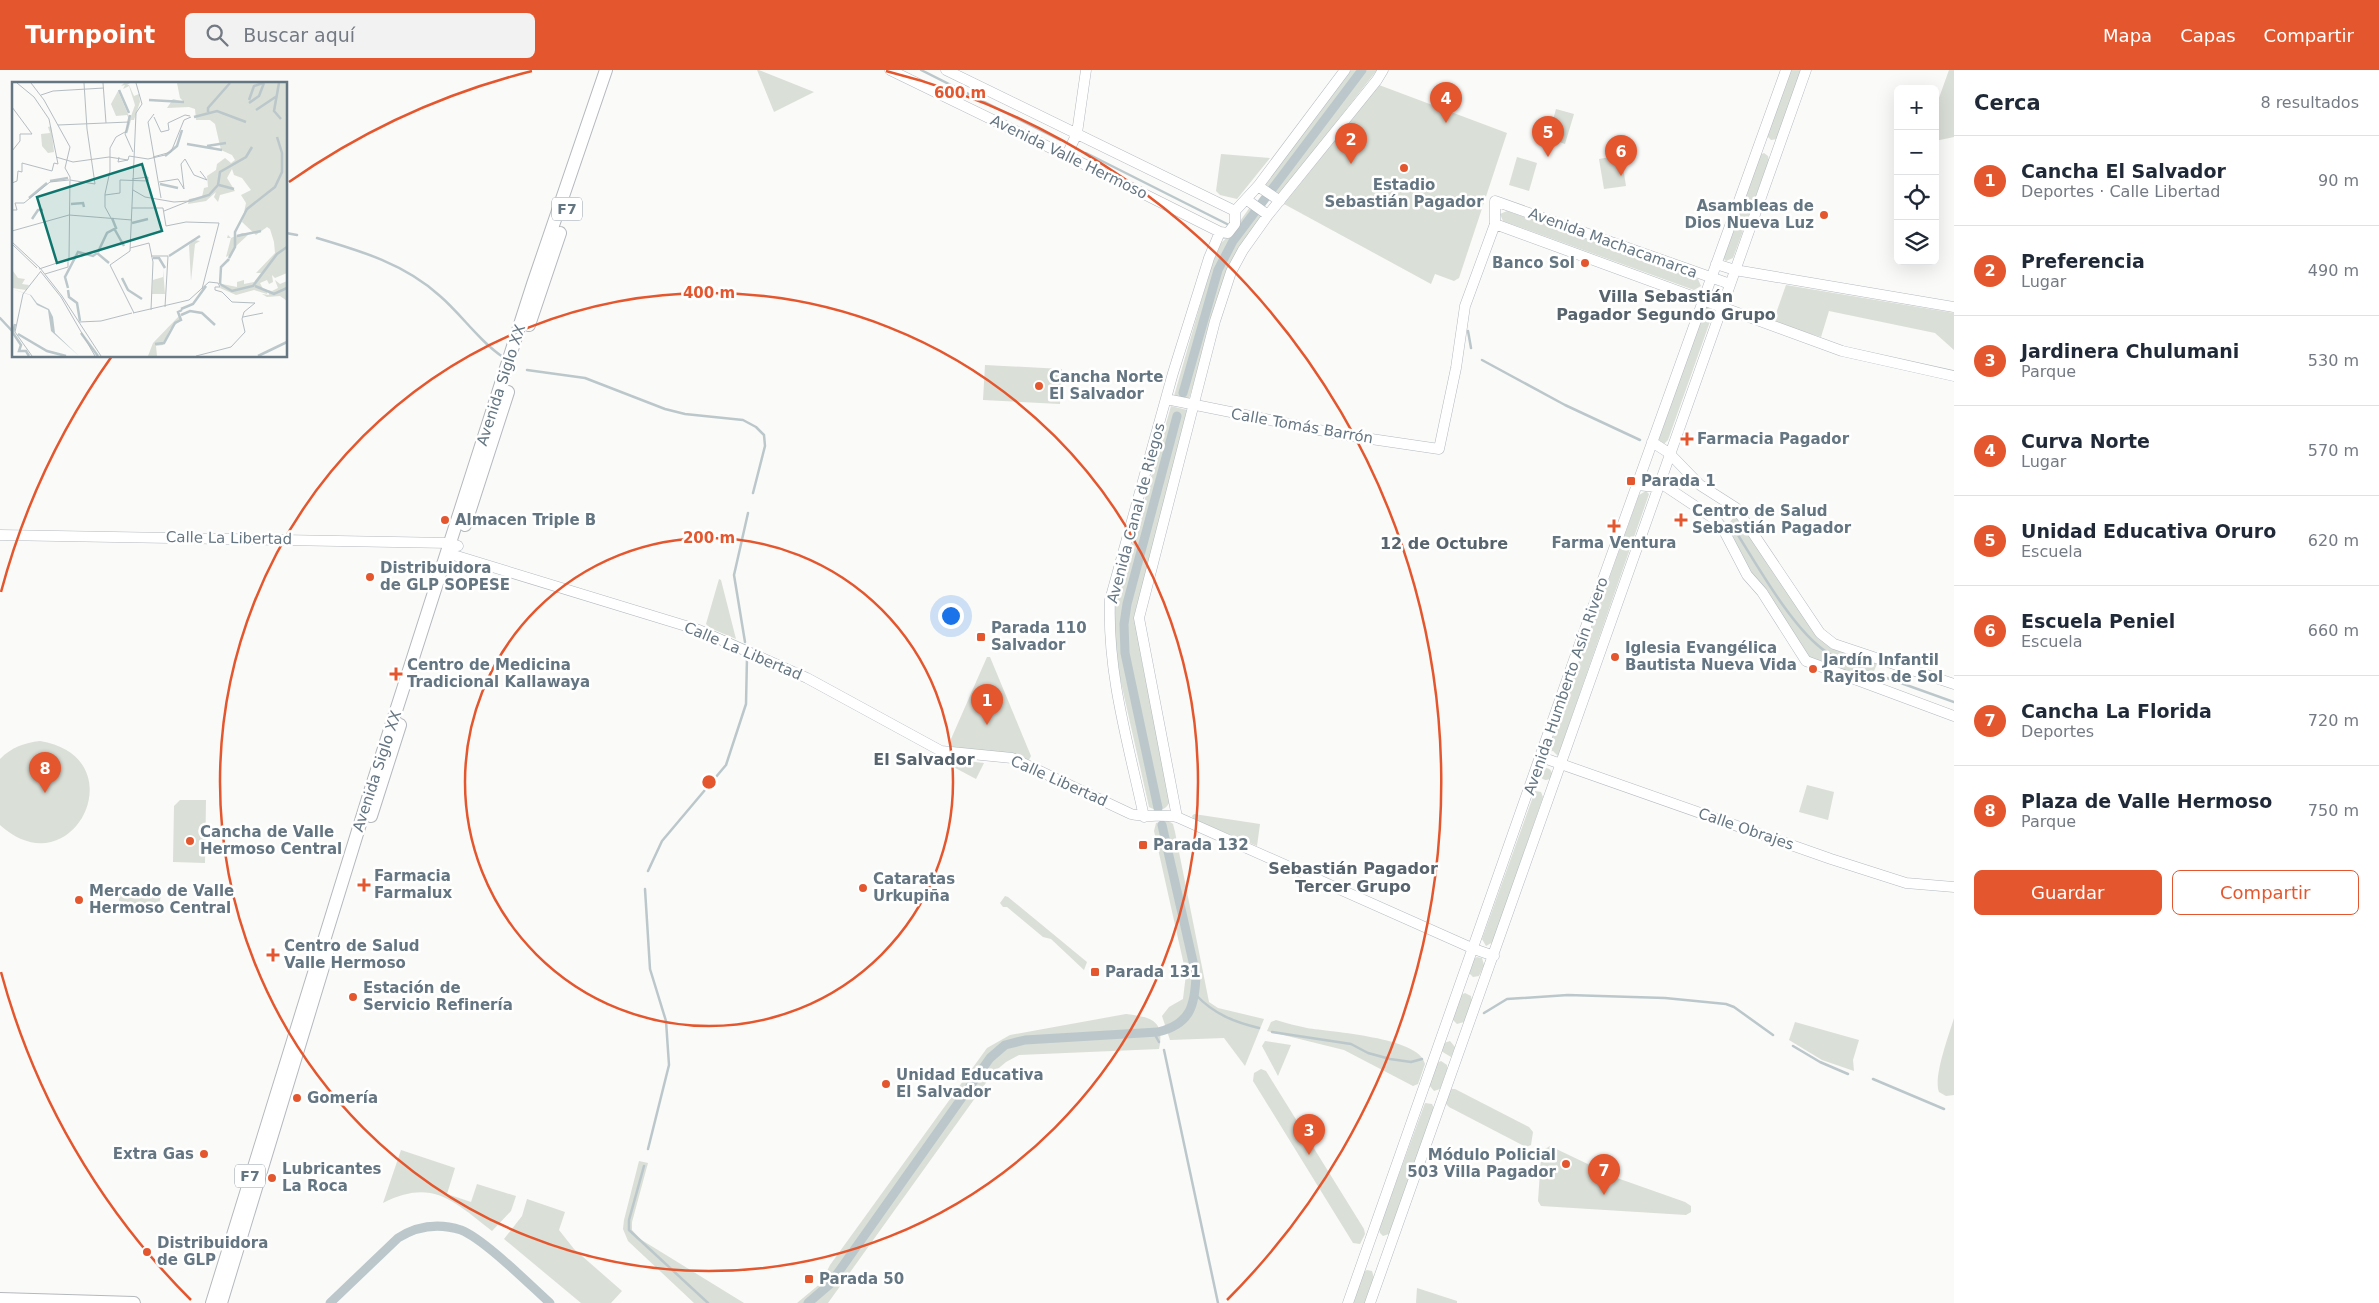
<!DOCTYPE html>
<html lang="es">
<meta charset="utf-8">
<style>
:root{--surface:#fff;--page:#f2f2f3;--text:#1f2937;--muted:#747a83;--line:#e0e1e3;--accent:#e4572e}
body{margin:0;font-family:"DejaVu Sans",sans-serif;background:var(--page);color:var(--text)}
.controls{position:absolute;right:15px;top:15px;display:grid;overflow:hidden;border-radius:8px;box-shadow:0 5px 20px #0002}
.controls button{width:45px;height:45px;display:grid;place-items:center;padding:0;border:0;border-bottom:1px solid var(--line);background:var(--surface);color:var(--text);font:25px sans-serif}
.you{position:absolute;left:950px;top:545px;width:18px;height:18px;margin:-12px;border:4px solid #fff;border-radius:50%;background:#1a73e8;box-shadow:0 0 0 8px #1a73e833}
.badge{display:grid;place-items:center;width:32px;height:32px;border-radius:50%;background:var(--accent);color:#fff;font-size:16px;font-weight:700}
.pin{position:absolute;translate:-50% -41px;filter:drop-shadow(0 1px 2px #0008)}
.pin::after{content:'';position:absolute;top:26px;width:18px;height:15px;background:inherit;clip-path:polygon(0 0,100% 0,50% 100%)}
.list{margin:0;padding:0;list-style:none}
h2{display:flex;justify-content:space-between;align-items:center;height:65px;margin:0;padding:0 20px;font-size:21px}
h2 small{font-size:16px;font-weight:400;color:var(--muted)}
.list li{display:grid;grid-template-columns:32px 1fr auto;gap:15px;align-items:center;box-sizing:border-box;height:90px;padding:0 20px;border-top:1px solid var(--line)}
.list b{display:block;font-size:19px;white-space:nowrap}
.list p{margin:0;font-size:16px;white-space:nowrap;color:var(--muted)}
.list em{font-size:16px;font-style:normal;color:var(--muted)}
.actions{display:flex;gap:10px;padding:15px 20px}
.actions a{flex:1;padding:11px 0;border:1px solid var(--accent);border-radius:8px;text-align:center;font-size:18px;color:var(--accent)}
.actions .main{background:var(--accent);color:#fff}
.icon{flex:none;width:28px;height:28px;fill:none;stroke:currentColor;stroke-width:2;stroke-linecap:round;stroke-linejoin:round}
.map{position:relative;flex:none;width:1954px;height:1233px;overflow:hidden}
header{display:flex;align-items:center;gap:30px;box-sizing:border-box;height:70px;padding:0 25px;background:var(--accent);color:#fff}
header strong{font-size:24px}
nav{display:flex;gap:28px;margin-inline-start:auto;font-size:18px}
.search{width:350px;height:45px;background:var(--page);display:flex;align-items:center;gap:12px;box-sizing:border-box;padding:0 18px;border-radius:8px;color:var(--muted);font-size:19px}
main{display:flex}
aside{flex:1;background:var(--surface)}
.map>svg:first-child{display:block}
</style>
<header>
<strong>Turnpoint</strong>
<div class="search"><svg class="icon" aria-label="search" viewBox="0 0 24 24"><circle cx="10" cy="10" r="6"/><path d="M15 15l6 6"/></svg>Buscar aquí</div>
<nav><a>Mapa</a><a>Capas</a><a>Compartir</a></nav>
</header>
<main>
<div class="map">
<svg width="1954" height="1233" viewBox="0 0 1954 1233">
<rect width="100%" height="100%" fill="#fafaf8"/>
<path fill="#dadfd7" d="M757 0H759L814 22 774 42Z
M1351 0H1377L1279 125 1265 115Z
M1790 0H1801L1777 69 1771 70 1767 66Z
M1949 0H1954V67L1935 71V39Z
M1379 15 1507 63 1459 208 1454 211 1435 204 1431 214 1284 134Z
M1556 39 1574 44 1565 74 1548 68Z
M1764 83 1768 86 1769 90 1733 188 1726 191 1723 188 1760 85Z
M1221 84 1270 88 1237 129 1220 125 1216 121Z
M1621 85 1626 116 1604 119 1599 89Z
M1517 87 1537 93 1529 121 1509 115Z
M1250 137 1263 147 1229 195 1189 329 1174 326 1211 197 1221 173 1231 164Z
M1507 141 1698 209 1701 216 1694 220 1503 151 1500 144Z
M1786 215 1954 243V280L1935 263 1829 241 1821 267 1773 252Z
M1708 236 1713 239V243L1668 370 1664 374 1658 369 1705 238Z
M985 295 1062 299 1060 334 983 330Z
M1171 336 1187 340 1135 548 1142 592 1171 728C1168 740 1159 743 1149 737L1118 599 1115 577V535Z
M1646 421 1649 424 1558 686 1553 681 1547 682 1639 425Z
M1733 448H1737L1741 453 1834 577 1877 594 1874 601 1866 608 1808 588 1754 508 1726 458Z
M719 509 721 510 736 569 710 558 706 554Z
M987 587H990L1031 686 1029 690 1008 683 958 679 951 676V669Z
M40 671C138 687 73 821 0 755V689C12 677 24 673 40 671Z
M948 689 984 693 976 709 944 692Z
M1540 704a6 6 0 1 1 12 0a6 6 0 1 1-12 0Z
M1807 715 1834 722 1828 750 1799 742Z
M1535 721 1541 722 1543 727 1493 872 1486 876 1482 869Z
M180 730H206L205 793 173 792 174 736Z
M1194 744 1260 754 1257 776 1193 749 1192 746Z
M1167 750 1173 754 1175 762 1209 932 1218 938 1264 949 1245 996 1224 968 1170 970 1162 946 1169 937 1183 929 1186 904 1154 761 1156 753Z
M156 818 161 821 159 842H119V819Z
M1005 826 1008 827 1087 892 1084 900 1051 869 1043 867 1007 837H1003L1000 833Z
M1477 887 1482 888 1484 895 1479 906 1473 907 1468 902 1473 889Z
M1465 923 1471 926 1472 931 1464 952 1457 954 1452 949 1461 925Z
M1126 944C1151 947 1165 950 1159 979L1019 985 1006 992 993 1003 828 1233H797L821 1213 830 1195 987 978 1010 965Z
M1954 948V1025L1946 1026 1939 1022C1933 1007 1949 965 1954 948Z
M1276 950C1286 953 1297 956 1307 958 1330 962 1420 967 1425 994L1418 1014 1413 1016 1344 980 1267 961 1271 952Z
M1795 952 1859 970 1853 990 1854 1001 1822 990 1789 970Z
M1265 971 1291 975 1278 1006 1262 976Z
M1450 971 1455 977 1451 987 1441 981 1444 973Z
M1441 991 1447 995V999L1440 1019 1434 1021 1429 1015 1437 993Z
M1261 999 1266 1001 1364 1159 1365 1164 1360 1174 1353 1173 1253 1011 1254 1003Z
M1451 1019H1455L1529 1057 1533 1062 1531 1075 1526 1077 1449 1037 1445 1033Z
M1425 1033 1432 1034 1434 1038 1389 1164 1383 1166 1380 1163 1379 1159Z
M1550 1076 1617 1108 1685 1132 1691 1136V1142L1686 1145 1541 1136 1538 1131 1541 1087 1545 1079Z
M401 1080 455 1098 447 1124 471 1132 477 1114 516 1126 511 1141 492 1161C453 1131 433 1108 383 1133Z
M639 1091 648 1093 632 1152V1160L640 1169 744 1233H694L628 1171 623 1159 624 1150Z
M527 1129 565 1142 559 1160 574 1179 622 1221 611 1233H581L504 1169 522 1146Z
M1367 1200 1372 1201 1374 1208 1365 1233H1352L1363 1202Z
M1417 1218 1457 1231V1233H1416Z"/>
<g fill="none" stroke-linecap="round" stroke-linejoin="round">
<path stroke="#bbc7cb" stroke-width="2.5" d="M921 0 1060 70
M1086 83 1227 154
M286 163 297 165
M317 168C361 181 405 194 440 226 462 245 479 271 503 287
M0 248 14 263
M1468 261 1471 278
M1482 290 1565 335 1640 370
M527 300 585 308 665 339 685 344 743 350 756 357 764 365 765 376 753 423
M1731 454C1755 491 1788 552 1821 578 1835 589 1852 595 1868 602
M745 572 734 505 748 443
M1884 607 1954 632
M648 801 662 771 726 695 746 634 747 587
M645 819 650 899 666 951 669 995 648 1079
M1196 925C1214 944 1234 952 1259 958
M1484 943 1507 929 1568 925 1665 928 1726 934 1734 937 1773 965
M1272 962 1351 974 1368 983 1390 989 1411 992 1422 989
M1154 963 1159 972
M1793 976 1820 992 1848 1004
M1164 980 1218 1233
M1873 1009 1944 1039
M644 1096 629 1150V1160L708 1233"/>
<path stroke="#bbc7cb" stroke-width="9" d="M1183 323 1218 200 1233 171 1362 0
M1158 738 1125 583 1124 554 1127 534 1177 346
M330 1233 398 1168C417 1156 439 1153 461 1160 484 1169 530 1215 550 1233
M808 1233 830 1214 990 988 1005 975 1025 970 1158 962C1191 954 1195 935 1196 905L1162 755"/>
<defs>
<path id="secondary" d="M890 0 1096 100 1220 162 1228 163 1235 154V141L1258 116 1345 0
M946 0 1235 141
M1067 85 1077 63 1086 0
M1258 116 1280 131
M1247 130 1268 145
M1495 154 1842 281 1954 306
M1716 194 1735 200 1954 237
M1166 329 1344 365 1439 379 1456 298 1465 236 1495 154V131L1730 214
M1652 372 1669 383 1700 415 1736 438 1820 563 1834 574 1954 614
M1659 412 1716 450 1723 459 1747 505 1762 522 1806 591 1954 646
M1637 415 1657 417
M0 465 450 473 458 476
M447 483 699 560 807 608 941 681 1012 688 1131 744C1147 748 1161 744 1177 747L1474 879 1494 886
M1541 687 1831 789 1906 813 1954 817
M1144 747C1129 676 1107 604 1110 530L1173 303 1209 188 1220 162
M1177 747 1139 548 1215 251 1231 202 1243 180 1268 145 1377 10 1383 0
M1348 1233 1574 590 1786 0
M1370 1233 1806 0"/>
<path id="highway" d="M529 255 560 163
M465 455 508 322
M371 746 400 655
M0 1229 134 1233
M212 1233 369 725 533 214 606 0
M221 1233 327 884"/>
</defs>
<use href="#secondary" stroke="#b3babf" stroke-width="11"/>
<use href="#highway" stroke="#b4b9bd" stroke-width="14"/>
<use href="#secondary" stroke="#fff" stroke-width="10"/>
<use href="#highway" stroke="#fff" stroke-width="12"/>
</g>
<g fill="none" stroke="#e4572e" stroke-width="2.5">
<circle cx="709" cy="712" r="244"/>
<circle cx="709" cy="712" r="489"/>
<path d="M191 1230A733 733 0 0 1 1 902M1 522A733 733 0 0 1 112 286M289 112A733 733 0 0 1 532 1M886 1A733 733 0 0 1 1227 1230"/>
</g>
<g fill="#e4572e" stroke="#fff" stroke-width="2">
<circle cx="1404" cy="98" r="5"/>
<circle cx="1824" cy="145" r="5"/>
<circle cx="1585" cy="193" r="5"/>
<circle cx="1039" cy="316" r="5"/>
<path d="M1684.5 361.5h5v5h5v5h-5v5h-5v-5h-5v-5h5z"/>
<rect x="1626" y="406" width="10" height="10" rx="2.5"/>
<circle cx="445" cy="450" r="5"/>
<path d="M1678.5 442.5h5v5h5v5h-5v5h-5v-5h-5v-5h5z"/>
<path d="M1611.5 448.5h5v5h5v5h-5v5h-5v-5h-5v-5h5z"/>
<circle cx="370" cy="507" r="5"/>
<rect x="976" y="562" width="10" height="10" rx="2.5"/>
<circle cx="1615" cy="587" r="5"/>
<circle cx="1813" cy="599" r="5"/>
<path d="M393.5 596.5h5v5h5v5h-5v5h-5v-5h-5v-5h5z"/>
<circle cx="190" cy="771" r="5"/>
<rect x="1138" y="770" width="10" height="10" rx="2.5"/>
<path d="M361.5 807.5h5v5h5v5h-5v5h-5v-5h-5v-5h5z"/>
<circle cx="863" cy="818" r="5"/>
<circle cx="79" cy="830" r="5"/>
<path d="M270.5 877.5h5v5h5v5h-5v5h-5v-5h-5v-5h5z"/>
<rect x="1090" y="897" width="10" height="10" rx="2.5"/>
<circle cx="353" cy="927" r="5"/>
<circle cx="886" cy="1014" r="5"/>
<circle cx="297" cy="1028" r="5"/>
<circle cx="204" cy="1084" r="5"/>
<circle cx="1566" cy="1094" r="5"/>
<circle cx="272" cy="1108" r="5"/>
<circle cx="147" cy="1182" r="5"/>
<rect x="804" y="1204" width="10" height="10" rx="2.5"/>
</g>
<g text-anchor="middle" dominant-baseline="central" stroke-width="5" stroke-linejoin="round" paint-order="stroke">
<g fill="#fff" stroke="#939fa8" stroke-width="1">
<rect x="552" y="127.5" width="30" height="23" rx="4"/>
<rect x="235" y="1094.5" width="30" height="23" rx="4"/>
</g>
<g font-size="14" font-weight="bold" fill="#657683">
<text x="567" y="139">F7</text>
<text x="250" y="1106">F7</text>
</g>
<g font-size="15" fill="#657683" stroke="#fff">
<text transform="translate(1069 87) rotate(26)">Avenida Valle Hermoso</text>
<text transform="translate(1613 173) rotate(20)">Avenida Machacamarca</text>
<text transform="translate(501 315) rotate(-72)">Avenida Siglo XX</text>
<text transform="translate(1302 356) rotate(10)">Calle Tomás Barrón</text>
<text transform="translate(1136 443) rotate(-75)">Avenida Canal de Riegos</text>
<text transform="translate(229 468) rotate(1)">Calle La Libertad</text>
<text transform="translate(743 581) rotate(23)">Calle La Libertad</text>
<text transform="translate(1566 616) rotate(-71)">Avenida Humberto Asín Rivero</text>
<text transform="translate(377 701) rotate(-72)">Avenida Siglo XX</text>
<text transform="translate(1059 711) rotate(24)">Calle Libertad</text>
<text transform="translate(1746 759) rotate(19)">Calle Obrajes</text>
</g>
<g font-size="15" font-weight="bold" fill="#657683" stroke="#fff" text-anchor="start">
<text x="1404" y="115" text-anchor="middle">Estadio<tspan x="1404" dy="17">Sebastián Pagador</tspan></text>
<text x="1814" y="136" text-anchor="end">Asambleas de<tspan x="1814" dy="17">Dios Nueva Luz</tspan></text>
<text x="1575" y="193" text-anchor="end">Banco Sol</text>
<text x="1049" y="307">Cancha Norte<tspan x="1049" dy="17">El Salvador</tspan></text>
<text x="1697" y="369">Farmacia Pagador</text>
<text x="1641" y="411">Parada 1</text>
<text x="1692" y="441">Centro de Salud<tspan x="1692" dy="17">Sebastián Pagador</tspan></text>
<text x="455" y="450">Almacen Triple B</text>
<text x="1614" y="473" text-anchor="middle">Farma Ventura</text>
<text x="380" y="498">Distribuidora<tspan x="380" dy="17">de GLP SOPESE</tspan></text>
<text x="991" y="558">Parada 110<tspan x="991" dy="17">Salvador</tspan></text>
<text x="1625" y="578">Iglesia Evangélica<tspan x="1625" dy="17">Bautista Nueva Vida</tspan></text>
<text x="1823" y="590">Jardín Infantil<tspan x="1823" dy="17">Rayitos de Sol</tspan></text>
<text x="407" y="595">Centro de Medicina<tspan x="407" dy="17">Tradicional Kallawaya</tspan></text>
<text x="200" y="762">Cancha de Valle<tspan x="200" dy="17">Hermoso Central</tspan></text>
<text x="1153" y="775">Parada 132</text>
<text x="374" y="806">Farmacia<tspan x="374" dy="17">Farmalux</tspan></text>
<text x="873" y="809">Cataratas<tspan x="873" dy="17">Urkupiña</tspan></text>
<text x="89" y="821">Mercado de Valle<tspan x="89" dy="17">Hermoso Central</tspan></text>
<text x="284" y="876">Centro de Salud<tspan x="284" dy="17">Valle Hermoso</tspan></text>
<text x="1105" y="902">Parada 131</text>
<text x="363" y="918">Estación de<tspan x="363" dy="17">Servicio Refinería</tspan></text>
<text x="896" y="1005">Unidad Educativa<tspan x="896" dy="17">El Salvador</tspan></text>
<text x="307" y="1028">Gomería</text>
<text x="194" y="1084" text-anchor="end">Extra Gas</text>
<text x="1556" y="1085" text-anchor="end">Módulo Policial<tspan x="1556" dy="17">503 Villa Pagador</tspan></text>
<text x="282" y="1099">Lubricantes<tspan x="282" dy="17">La Roca</tspan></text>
<text x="157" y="1173">Distribuidora<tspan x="157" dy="17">de GLP</tspan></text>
<text x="819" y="1209">Parada 50</text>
</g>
<g font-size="16" font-weight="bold" fill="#57646e" stroke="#fff">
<text x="1666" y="226">Villa Sebastián<tspan x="1666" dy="18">Pagador Segundo Grupo</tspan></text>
<text x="1444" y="473">12 de Octubre</text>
<text x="924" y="689">El Salvador</text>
<text x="1353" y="798">Sebastián Pagador<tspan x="1353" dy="18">Tercer Grupo</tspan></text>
</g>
</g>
<g transform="translate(12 12)">
<rect width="275" height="275" fill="#fafaf8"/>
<path d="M112 1H118L115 3H117L122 14 127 12 128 20 122 38H119L116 49 114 51 118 39 115 33 104 34 99 22 106 9 118 37 123 23 117 4 111 7 113 3 109 4ZM165 1H275V191L263 196 260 193 261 200 257 202 255 198 248 201 251 207 260 209 266 206 263 198 268 202 275 199V219L268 214 255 215 250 212 257 213 256 208 255 212 242 208 224 213 208 206 210 202 225 205V200L232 198V202L242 200 249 191H244L263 171 262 160 258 147 255 145 244 153 230 140 234 121 229 113 239 108 230 96 222 93 220 87 215 96 223 109 208 113 206 120 202 115 204 110 194 119 176 122 177 117 190 115 192 106 196 105 195 94 204 88 205 82 213 76 219 81 223 78 220 73 209 68 203 42 198 38H184L183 27 177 25 155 26 161 17 172 20 168 16ZM39 44 42 70 36 71 30 64 29 52 38 51 36 45ZM230 151H238L223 165 216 181 218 173 214 175 219 156H215L216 153 219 156ZM182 158 188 159 183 162 179 199 177 163ZM151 187 153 212H140L141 198 151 195ZM1 189 6 196 13 197 10 202 17 203 14 208 0 206ZM168 233 169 238 158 247 151 263 144 264 145 274H136L141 261Z" fill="#dadfd7"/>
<path d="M0 207 19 213 25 221 37 227 41 235 43 251 67 274 39 249 36 228 25 223 18 213Z" fill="#bbc7cb"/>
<path fill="none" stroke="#bbc7cb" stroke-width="2.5" d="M267 1 262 29 269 37M107 8 117 31M137 18 172 20M237 18 242 4 251 1M237 21 247 14 252 1M244 28 265 14M196 30V26L218 1M182 35 205 29 234 40M114 51 118 33M175 62 210 68M195 64 214 61M153 74 165 64 170 48M38 99 56 96M148 102 166 106M207 103 222 107M17 116 35 101M177 119 197 113 206 103 208 90 234 75 240 65M59 122 71 121 72 125M20 137 26 128H31M120 141 136 137M103 148 112 164M225 154 249 149M86 170 95 151 104 146 100 136M85 171 97 181M157 174 188 154M141 176H147L153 186M217 176 223 165V150L235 127 263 105 270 90V71L265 55M110 196 116 208 130 217M208 202 220 209 241 204 265 172 275 165M208 202 209 185 217 177M243 204 262 212 275 206M56 206 53 195 66 170 81 174 85 171M56 208 57 215 65 221 68 239M169 227 181 222 194 204M169 233 178 229 190 231 203 243M3 242 1 251 9 263 7 269H14L17 274M69 251 86 274M6 252 35 269 54 274M143 262 152 261 163 241 169 238 166 230 170 228M246 274 275 260"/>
<path fill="none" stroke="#b5bdc2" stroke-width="1" d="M5 1 22 15 37 37 46 82M19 1 32 18 58 65 53 86 58 95 57 177 27 187M91 1 94 41M29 13 41 9 92 6M0 25 20 52M142 32 136 40 149 116M142 35 149 50 157 48 156 41 173 33 178 34M46 43 117 40 113 52M113 52 121 70M0 69 8 59V52H20M44 75 61 80 97 75 116 78M107 75 106 80 116 78 117 74 136 77 153 73M141 75 159 70 172 38 179 35M58 98 83 102 75 47 72 1M108 98 136 99V95L120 97M147 100 166 97 172 107 169 82 173 77 182 93 195 98 188 89M0 101 5 99 6 89 10 90V81L40 89 42 81 46 82M121 108 133 115 162 120 177 119 152 129M93 113 108 111V98M120 126H151L154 144 174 140 207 141 190 207M0 128H5L3 121H12L38 100 57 98M57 133 120 138M99 136 93 125V112L98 89V66L104 55 113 50M0 149 57 133M0 160 28 186 50 214 89 274M0 162 25 186M118 166 137 161 141 180 139 228M139 174H156L153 225M29 190 49 215 83 274M33 192 56 185V178M121 231 177 218 197 200 206 201 208 205H203V208M122 231 98 183 118 169 124 31 130 22 124 1M231 235 251 231M67 240 89 239 120 231M20 274 3 250 11 212 29 189M184 274 219 265 233 250 230 237 232 230 243 221 220 220 210 210 203 208"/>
<path fill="#0f766e" fill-opacity="0.15" stroke="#0f766e" stroke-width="2.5" d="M130 82 150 149 45 181 25 115Z"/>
<rect width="275" height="275" fill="none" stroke="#657683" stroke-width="2.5"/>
</g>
<circle cx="709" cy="712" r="8" fill="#e4572e" stroke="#fff" stroke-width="2.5"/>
<g font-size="15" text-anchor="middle" font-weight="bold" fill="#e4572e" stroke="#fff" stroke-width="5" stroke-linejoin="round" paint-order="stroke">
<text x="960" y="28">600 m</text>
<text x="709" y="228">400 m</text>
<text x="709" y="473">200 m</text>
</g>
</svg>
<div class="controls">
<button>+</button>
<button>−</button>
<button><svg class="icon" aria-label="locate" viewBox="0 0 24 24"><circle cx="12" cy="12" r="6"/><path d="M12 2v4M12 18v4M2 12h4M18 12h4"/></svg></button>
<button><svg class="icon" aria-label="layers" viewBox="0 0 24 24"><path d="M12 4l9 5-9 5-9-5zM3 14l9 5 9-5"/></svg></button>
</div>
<div class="you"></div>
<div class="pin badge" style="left:987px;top:655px">1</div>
<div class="pin badge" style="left:1351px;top:94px">2</div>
<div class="pin badge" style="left:1309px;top:1085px">3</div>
<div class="pin badge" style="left:1446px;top:53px">4</div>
<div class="pin badge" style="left:1548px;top:87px">5</div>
<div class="pin badge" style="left:1621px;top:106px">6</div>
<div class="pin badge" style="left:1604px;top:1125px">7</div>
<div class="pin badge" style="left:45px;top:723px">8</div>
</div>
<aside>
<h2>Cerca<small>8 resultados</small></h2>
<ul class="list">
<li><span class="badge">1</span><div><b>Cancha El Salvador</b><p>Deportes · Calle Libertad</p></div><em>90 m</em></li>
<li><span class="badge">2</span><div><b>Preferencia</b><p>Lugar</p></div><em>490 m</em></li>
<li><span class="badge">3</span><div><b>Jardinera Chulumani</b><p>Parque</p></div><em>530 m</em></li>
<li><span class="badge">4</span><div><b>Curva Norte</b><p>Lugar</p></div><em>570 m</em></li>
<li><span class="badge">5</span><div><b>Unidad Educativa Oruro</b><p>Escuela</p></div><em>620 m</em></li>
<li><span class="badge">6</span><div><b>Escuela Peniel</b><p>Escuela</p></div><em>660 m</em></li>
<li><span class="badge">7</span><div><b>Cancha La Florida</b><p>Deportes</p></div><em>720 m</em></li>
<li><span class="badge">8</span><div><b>Plaza de Valle Hermoso</b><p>Parque</p></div><em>750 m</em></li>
</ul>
<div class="actions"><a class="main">Guardar</a><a>Compartir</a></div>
</aside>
</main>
